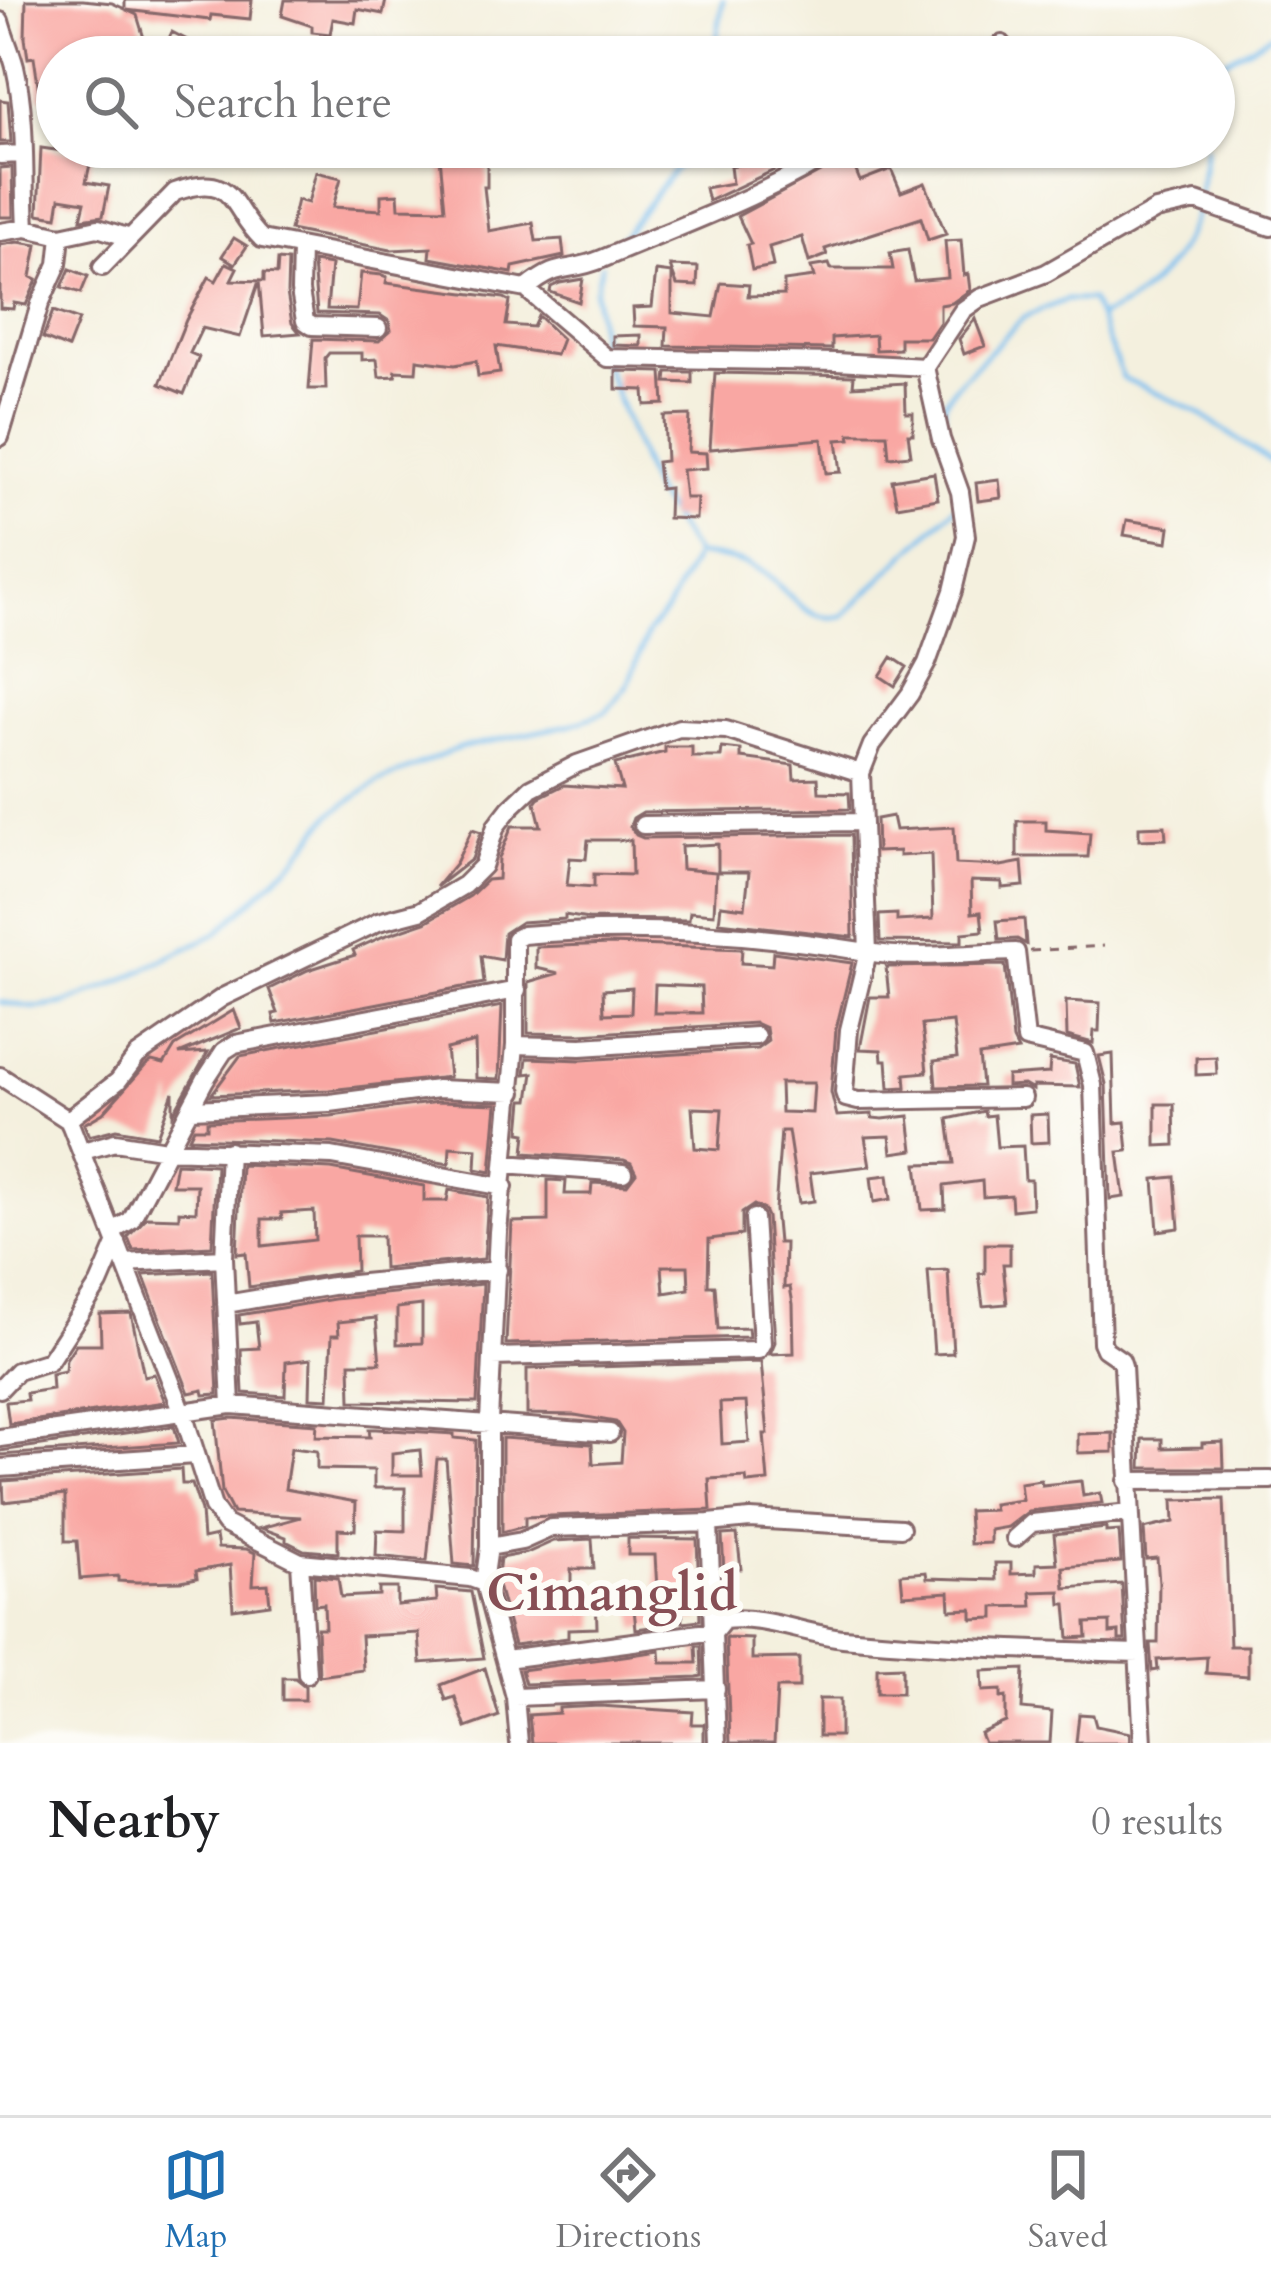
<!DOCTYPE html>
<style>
:root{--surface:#fff;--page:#f6f6f6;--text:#202124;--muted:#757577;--line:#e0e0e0;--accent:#1f6fb2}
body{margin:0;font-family:Cardo,serif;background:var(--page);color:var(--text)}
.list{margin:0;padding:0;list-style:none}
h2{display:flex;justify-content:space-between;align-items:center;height:156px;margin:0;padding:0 48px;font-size:51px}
h2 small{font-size:39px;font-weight:400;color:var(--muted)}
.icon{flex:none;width:66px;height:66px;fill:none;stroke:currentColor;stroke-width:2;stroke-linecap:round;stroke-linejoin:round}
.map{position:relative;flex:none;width:1271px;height:1743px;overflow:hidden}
.search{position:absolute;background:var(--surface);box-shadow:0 3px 9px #0004;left:36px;right:36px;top:36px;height:132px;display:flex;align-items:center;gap:30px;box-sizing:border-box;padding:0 42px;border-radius:66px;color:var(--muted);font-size:45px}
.sheet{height:372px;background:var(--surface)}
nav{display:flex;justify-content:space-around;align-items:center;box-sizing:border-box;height:168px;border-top:3px solid var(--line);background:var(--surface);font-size:33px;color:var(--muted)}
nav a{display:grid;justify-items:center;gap:6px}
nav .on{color:var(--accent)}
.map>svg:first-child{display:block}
</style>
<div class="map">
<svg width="1271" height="1743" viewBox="0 0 1271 1743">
<rect width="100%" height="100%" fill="#fdfcf7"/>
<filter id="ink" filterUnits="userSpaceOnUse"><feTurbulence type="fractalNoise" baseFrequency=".00833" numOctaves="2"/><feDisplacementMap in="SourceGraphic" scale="24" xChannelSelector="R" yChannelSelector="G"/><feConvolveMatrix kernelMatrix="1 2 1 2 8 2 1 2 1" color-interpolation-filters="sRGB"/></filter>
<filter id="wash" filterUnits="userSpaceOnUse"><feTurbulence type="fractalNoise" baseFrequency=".004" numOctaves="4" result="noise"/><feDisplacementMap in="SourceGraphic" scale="48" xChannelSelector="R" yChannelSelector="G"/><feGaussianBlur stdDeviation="2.7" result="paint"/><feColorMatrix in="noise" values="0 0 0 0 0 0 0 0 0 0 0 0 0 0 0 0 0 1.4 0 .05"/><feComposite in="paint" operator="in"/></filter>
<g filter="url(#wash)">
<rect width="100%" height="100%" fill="#f4f0de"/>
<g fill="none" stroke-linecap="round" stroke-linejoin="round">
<path stroke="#77beef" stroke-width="4.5" d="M714 57 723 0
M1214 67 1271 35
M1199 194 1206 147
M615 246 673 171 708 147
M1100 316C1147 301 1186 254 1197 206
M600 343 595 291 602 265
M944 416V403L956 385 1024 317 1066 300H1091L1123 378 1194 410 1271 462
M697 555C720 557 741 560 762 572 790 590 805 625 843 616L957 505
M0 1002 35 1008 64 1004 121 981 217 933 297 858 331 814 378 782 459 748 573 724 606 712 628 684 648 632 666 611 696 555 651 487 603 360"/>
</g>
<g id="blocks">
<path fill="#f9a7a3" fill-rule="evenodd" d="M26 0H83L112 3 125 9V0H252L250 19 211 15 210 20 126 10 137 15 147 48 104 57H57V95L40 98 34 57 28 58 25 38Z
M285 0H386L383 14 357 9 355 23 333 19 330 34 312 32V26L282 16Z
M172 32 189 41 181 57H160Z
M0 100 8 101 11 142H0Z
M71 147 93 151 86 182 109 186 103 216 81 219 85 202 60 198 57 217 38 214 41 148 70 152Z
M755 147H780L785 165 708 201 705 188 732 183 730 166 756 162Z
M455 154H487V187H484L489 231 533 223 536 241 562 239 564 256 513 267 512 273 430 258 431 248 391 250 290 230 297 200 308 203 316 172 341 178 333 207 381 210V195L398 194 399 208 445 209 440 157Z
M850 156 860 181 891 169 901 192 925 183 946 234 928 240 921 218 825 249 827 255 809 262 802 237 769 247 773 266 752 270 747 245 751 244 738 216Z
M12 167 13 217H0V168Z
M234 238 247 246 235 264 222 256Z
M961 240 964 275 968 274 970 290 952 303 940 305V322L929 338H900V349L876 350 875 335 832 338V349L666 346 667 327 634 326 633 308 652 307 656 271 672 273V313L714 317 721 283 749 285 748 296 784 295V281L814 277 811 267 829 264 831 269H893L890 253 908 250 914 281 948 278 945 241Z
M18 242 37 245 31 277 37 280 26 305 14 303 13 309 0 308V245Z
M278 260 288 261 287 293 292 323 300 333 264 336 259 281 240 337 202 328 190 353 199 357 184 394 160 384 186 320 209 277 216 281 226 263 237 268 231 280 264 281V273L277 274Z
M313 262 331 265 327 309 357 310 361 273 382 275 387 277 386 283 504 298 510 301 506 325 533 327 538 316 562 339 556 355 496 346 500 373 478 376 476 361 455 365 417 360 416 372 395 371 396 376 379 377 377 359 362 360V353H329L325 358 326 389H309L313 339 379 341 391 330 389 321 380 315 317 313Z
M670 266 698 267 697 286 677 285Z
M70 269 88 276 81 293 62 287Z
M583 279 579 302 550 292 551 287 560 283Z
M53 311 79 320 68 348 43 338Z
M975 319 985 346 964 354 959 339Z
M641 335V346L613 345V336Z
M616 371 662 372 664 404 645 405 644 390 616 389Z
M667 372H692V383L666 382Z
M715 373 854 376 853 386 905 383 906 413H913V434H908L911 455 889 457 887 434H850L851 439 837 440 841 472 826 473 822 439 710 449Z
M690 415 688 452 706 453 707 468 682 470 685 498H697L696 519 668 518 669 488 660 489 657 462 666 461 664 416Z
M934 473 938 499 897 506 892 480Z
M999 480 1001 498 978 501 976 483Z
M1127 520 1170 527 1168 542 1124 535Z
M892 657 907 667 895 686 880 676Z
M665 747H692V757H721L722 748 741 750V758L793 765 794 779 818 778 819 792 849 793 850 809 643 812 633 818 630 826 636 835 643 838 851 835 853 937 719 922 721 905 745 908 749 872H718V844L681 846 682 869 716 872 714 914 690 912 689 920 588 919 565 915V919L521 922 504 933 502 960 481 956 484 983 275 1023 273 1014 278 1013 269 989 308 970 355 955 353 950 384 936 426 922 470 896 487 880 498 879 499 858 512 826H541L535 802 538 798 564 785 622 789 615 764 665 752ZM588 840H631L632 875 594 874V887L567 885 570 858 586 859Z
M892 816 895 830 954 827 956 864 1001 866 1022 862 1024 886 1002 888V882L971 881 972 913 981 912 983 931 962 933V942L880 941 879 915 897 914V921L933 919 931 854 899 856V851L877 852 876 819Z
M1017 821H1046V830L1090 833 1088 857H1017Z
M1165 826 1166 839 1139 840V827Z
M472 829 481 832 472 859 436 887 456 863Z
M1024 919 1026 944 1017 939 999 940 997 921Z
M610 944 742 949 741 963 772 965 773 952 852 963 836 1029 831 1092 837 1116 872 1114V1118L883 1119 909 1116 913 1150 892 1153 890 1136 865 1137 870 1166 810 1173 814 1201 799 1203 788 1131H781L775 1210 778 1243H785L784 1288 790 1287 793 1304 794 1353 770 1354 775 1342 767 1217 764 1210 754 1205 742 1213V1235L709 1239 708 1286H715L718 1329 748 1328 749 1337 506 1344 512 1222 548 1221V1180L566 1181 565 1194H591L592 1183 627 1185 636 1173 631 1163 624 1160 524 1153 526 1133 520 1132 523 1100H529L533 1073 525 1074 527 1058 582 1060 757 1049 768 1041 766 1028 755 1023 581 1034 528 1033V982L559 973 536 968V947ZM655 985 701 987 702 1013H654ZM632 988 631 1013 604 1014 603 990ZM780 1083H814L812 1113 781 1112ZM692 1108 722 1109 719 1150 695 1148ZM662 1266H688L689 1289 664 1293Z
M1005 965 1013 1040 1018 1050 979 1056 982 1086 936 1087 934 1061 957 1058 953 1022 922 1025 927 1072 905 1074 906 1087 889 1088 887 1060H882L881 1050 860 1049 870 997H889L886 967Z
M1066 1001 1100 1003 1099 1031H1094L1093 1043 1067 1036Z
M502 1006 499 1079 476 1078 475 1042 446 1049 449 1077 329 1090 211 1095 240 1056Z
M234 1010 241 1028 179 1054 208 1052 173 1114V1092L157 1136 116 1129 89 1136 84 1124 103 1113 146 1065 152 1061 164 1064 175 1046Z
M1113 1054 1115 1123 1125 1122 1128 1151 1118 1152 1124 1197 1110 1199 1106 1084 1099 1056Z
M1216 1057 1217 1074 1196 1075V1058Z
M1050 1060 1075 1064 1080 1087 1033 1086V1090L1024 1085 1007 1086V1076L1049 1073Z
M438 1102 497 1104 491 1172 476 1169 477 1149 450 1147 449 1164 333 1143 189 1138 194 1128H207V1121L331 1116Z
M1156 1104H1174L1175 1145 1156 1146Z
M984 1111 985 1116 994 1115 997 1147 1023 1146 1025 1180H1031L1032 1208 1012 1210 1011 1195 983 1197 982 1181 944 1186 945 1209 922 1210 917 1164 954 1163 948 1119Z
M1048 1114 1049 1142 1031 1143 1030 1115Z
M176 1163 216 1165 212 1246 133 1250 128 1237 147 1217 179 1218V1211L196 1212 197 1185H172Z
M241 1165 331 1169 424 1186V1201H447L449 1190 488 1197 484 1259 383 1268 382 1236H355L356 1271 249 1287 246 1253 237 1254ZM314 1211 315 1240 262 1246V1219H282L281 1213Z
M888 1175 891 1199 874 1202 871 1177Z
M1175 1177 1179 1228 1158 1231 1154 1179Z
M985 1244H1010V1264H1003L1007 1304 983 1306 979 1274 985 1273Z
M948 1270 953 1353 934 1354 928 1271Z
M212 1271 218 1394 204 1395 203 1390 189 1393 143 1275Z
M483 1284 477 1403 351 1401 350 1363H380L376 1318 338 1322 339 1335H332L329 1399 310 1398 311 1359 286 1362 285 1396 243 1393 241 1349 259 1348 256 1322 240 1324 239 1315 334 1299ZM422 1305V1343L397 1344V1308Z
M131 1313 144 1376 154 1374 165 1402 9 1424 6 1402 27 1400 26 1393 52 1389 51 1374 65 1371 66 1359 76 1344H101L100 1314Z
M761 1362 768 1434H764L768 1481 747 1483 746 1477 709 1479 711 1510 525 1517V1526L502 1532V1438L592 1444 593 1464 621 1462 623 1433 616 1422 575 1415 527 1414V1369ZM746 1402 749 1442 722 1444 720 1403Z
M231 1418 317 1424 316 1436 370 1437 369 1429H376L454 1434V1438L476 1440 474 1566 454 1564 446 1459H437L427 1561 376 1556 377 1530 405 1531V1488H374V1470L317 1469V1451L291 1448 285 1489 356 1502 355 1530 338 1529V1553L304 1550 286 1541V1537L261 1528 301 1517 233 1513 222 1492 215 1420ZM420 1450 422 1475H392V1453Z
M174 1426 179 1443 0 1455V1451Z
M1113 1433V1452L1078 1453V1434Z
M1142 1439H1162V1448L1202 1447V1443L1223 1442 1224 1468H1141Z
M181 1469 182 1484H192L201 1511 203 1539 216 1536 218 1548 246 1549 255 1553 253 1585 268 1584 270 1604 233 1609 230 1565 196 1571 197 1578 181 1581 137 1582 118 1581V1576L80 1579 77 1541H65V1495L4 1502 3 1481Z
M1041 1480 1042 1485 1081 1481 1083 1496 1100 1493 1102 1503 1029 1511 1008 1527 990 1530V1543L970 1544 968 1511 994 1510 993 1504 1022 1500 1020 1483Z
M1224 1499 1230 1646H1248V1676L1206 1673 1207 1657 1157 1660 1158 1670 1152 1671 1150 1643H1158L1159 1582 1157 1558 1146 1559 1144 1529 1174 1522 1173 1500Z
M1106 1528V1532L1119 1531 1121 1562 1063 1567 1065 1588 1122 1584 1125 1640H1119V1632L1110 1633V1622L1086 1623 1087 1637 1069 1638 1066 1604H1061L1060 1591 1031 1592 1032 1606 994 1607V1618L972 1619V1609L950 1610 949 1592 903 1595 901 1574 926 1572 927 1578 996 1580 995 1563H1011V1574L1036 1573V1564L1057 1563 1054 1534Z
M737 1534 741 1569 724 1571 722 1535Z
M628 1538 697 1539 700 1620 683 1622 681 1588 657 1589 655 1555H628Z
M592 1539 594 1569H571V1597L596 1595 597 1628 568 1629V1638L514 1645 497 1582 500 1558 527 1553 554 1541Z
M314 1576 338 1578 341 1597 379 1595V1588H397V1605L437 1601 436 1589 471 1592 484 1658 421 1663 419 1633 361 1636 363 1670 319 1676 317 1628H325L324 1604 315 1605Z
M656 1607 658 1626 636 1629 634 1609Z
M726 1638 752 1639V1659L799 1658V1688H777L774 1743H730Z
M696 1646H701L702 1676 697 1677 525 1684 521 1670 660 1651 661 1663H697Z
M902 1667V1693H877V1668Z
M485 1668 499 1716 466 1728 455 1697 446 1700 441 1685Z
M1024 1669 1022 1709 1052 1712 1050 1743H984L980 1733 1006 1722V1697L1001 1698V1690L983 1691 982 1671Z
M283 1678H295L305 1686V1700H283Z
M819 1699H840V1736H819Z
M600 1706 693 1712 692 1724H704V1743H532L529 1715 559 1713V1708Z
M1079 1714 1093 1715 1096 1726 1130 1733V1743H1076Z"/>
</g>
</g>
<g filter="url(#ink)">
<use href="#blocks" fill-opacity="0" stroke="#86686a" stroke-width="3"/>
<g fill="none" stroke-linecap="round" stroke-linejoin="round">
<defs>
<path id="minor" d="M0 21C4 37 11 51 15 67 27 119 23 175 26 228
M981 57 1002 44
M0 155 23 154
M0 232 26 228 61 236 58 264 40 304 0 437
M61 236 98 228 130 238
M301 248 300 291 305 321 312 326 378 328
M102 267 175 192C236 170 229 207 262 239L526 289 607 358 836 362 925 367
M526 289C561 260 566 274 602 259 682 225 768 195 841 147
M643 825 860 822
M515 1045 581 1047 756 1036
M0 1076 68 1120 71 1126 182 1410 213 1507 225 1524 300 1562 470 1578 484 1583 515 1697 519 1743
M1023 1098 858 1101 846 1098 844 1092 849 1030 868 952 861 773 872 745 910 694 927 663 953 591 966 536 960 492 941 439 925 367 963 310 980 298 1046 273 1156 210 1196 201 1271 227
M191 1109 330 1103 437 1089 513 1092
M68 1120 118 1081 137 1056 223 997 378 922 420 911 464 885 483 866 496 826 510 808 531 788 577 764 679 728 726 730 861 773
M83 1151 115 1142 166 1150 332 1156 504 1187
M229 1151 224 1258 231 1405
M505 1164 623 1173
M113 1231 131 1220 205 1080 224 1051 235 1044 517 990
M124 1263 224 1258
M226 1304 332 1286 498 1270
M492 1357 758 1350 762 1343 754 1218
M0 1389 17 1371 49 1361 99 1284 117 1242
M0 1438 231 1405 610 1433
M0 1468 195 1455
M1127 1481 1271 1480
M709 1523 750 1519 901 1528
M1015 1538 1032 1523 1130 1513
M489 1547 522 1541 551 1528 709 1523 717 1743
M300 1562 307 1674
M484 1583 489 1547V1421L498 1232 515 1045V939L523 935C639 925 752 933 867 952 914 960 968 953 1016 952L1026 1039 1085 1053 1093 1085 1102 1342 1105 1349 1121 1360 1123 1366 1143 1743
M506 1659 715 1631 724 1620C762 1615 805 1634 843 1638 942 1647 1040 1651 1139 1653
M515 1697 716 1689"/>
</defs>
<use href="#minor" stroke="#86686a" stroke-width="22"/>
<path stroke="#86686a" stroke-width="3" stroke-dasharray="9 9" stroke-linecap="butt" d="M1030 951 1104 946"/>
<use href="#minor" stroke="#fff" stroke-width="16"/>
</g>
</g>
<g text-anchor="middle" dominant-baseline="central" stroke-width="12" stroke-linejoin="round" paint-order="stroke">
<g font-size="51" font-weight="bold" fill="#874f55" stroke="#fdfcf7">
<text x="612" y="1594">Cimanglid</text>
</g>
</g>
</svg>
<div class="search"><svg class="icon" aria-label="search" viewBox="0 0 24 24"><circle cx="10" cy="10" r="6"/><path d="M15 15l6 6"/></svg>Search here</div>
</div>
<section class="sheet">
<h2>Nearby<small>0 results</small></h2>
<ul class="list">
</ul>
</section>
<nav>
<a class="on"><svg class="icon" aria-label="map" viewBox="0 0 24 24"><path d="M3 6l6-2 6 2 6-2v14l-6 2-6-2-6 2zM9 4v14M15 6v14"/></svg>Map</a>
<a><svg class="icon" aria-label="directions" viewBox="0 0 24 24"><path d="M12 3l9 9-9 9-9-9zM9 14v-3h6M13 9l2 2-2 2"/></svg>Directions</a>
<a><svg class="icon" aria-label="saved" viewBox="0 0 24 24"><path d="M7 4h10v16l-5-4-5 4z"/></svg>Saved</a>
</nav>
